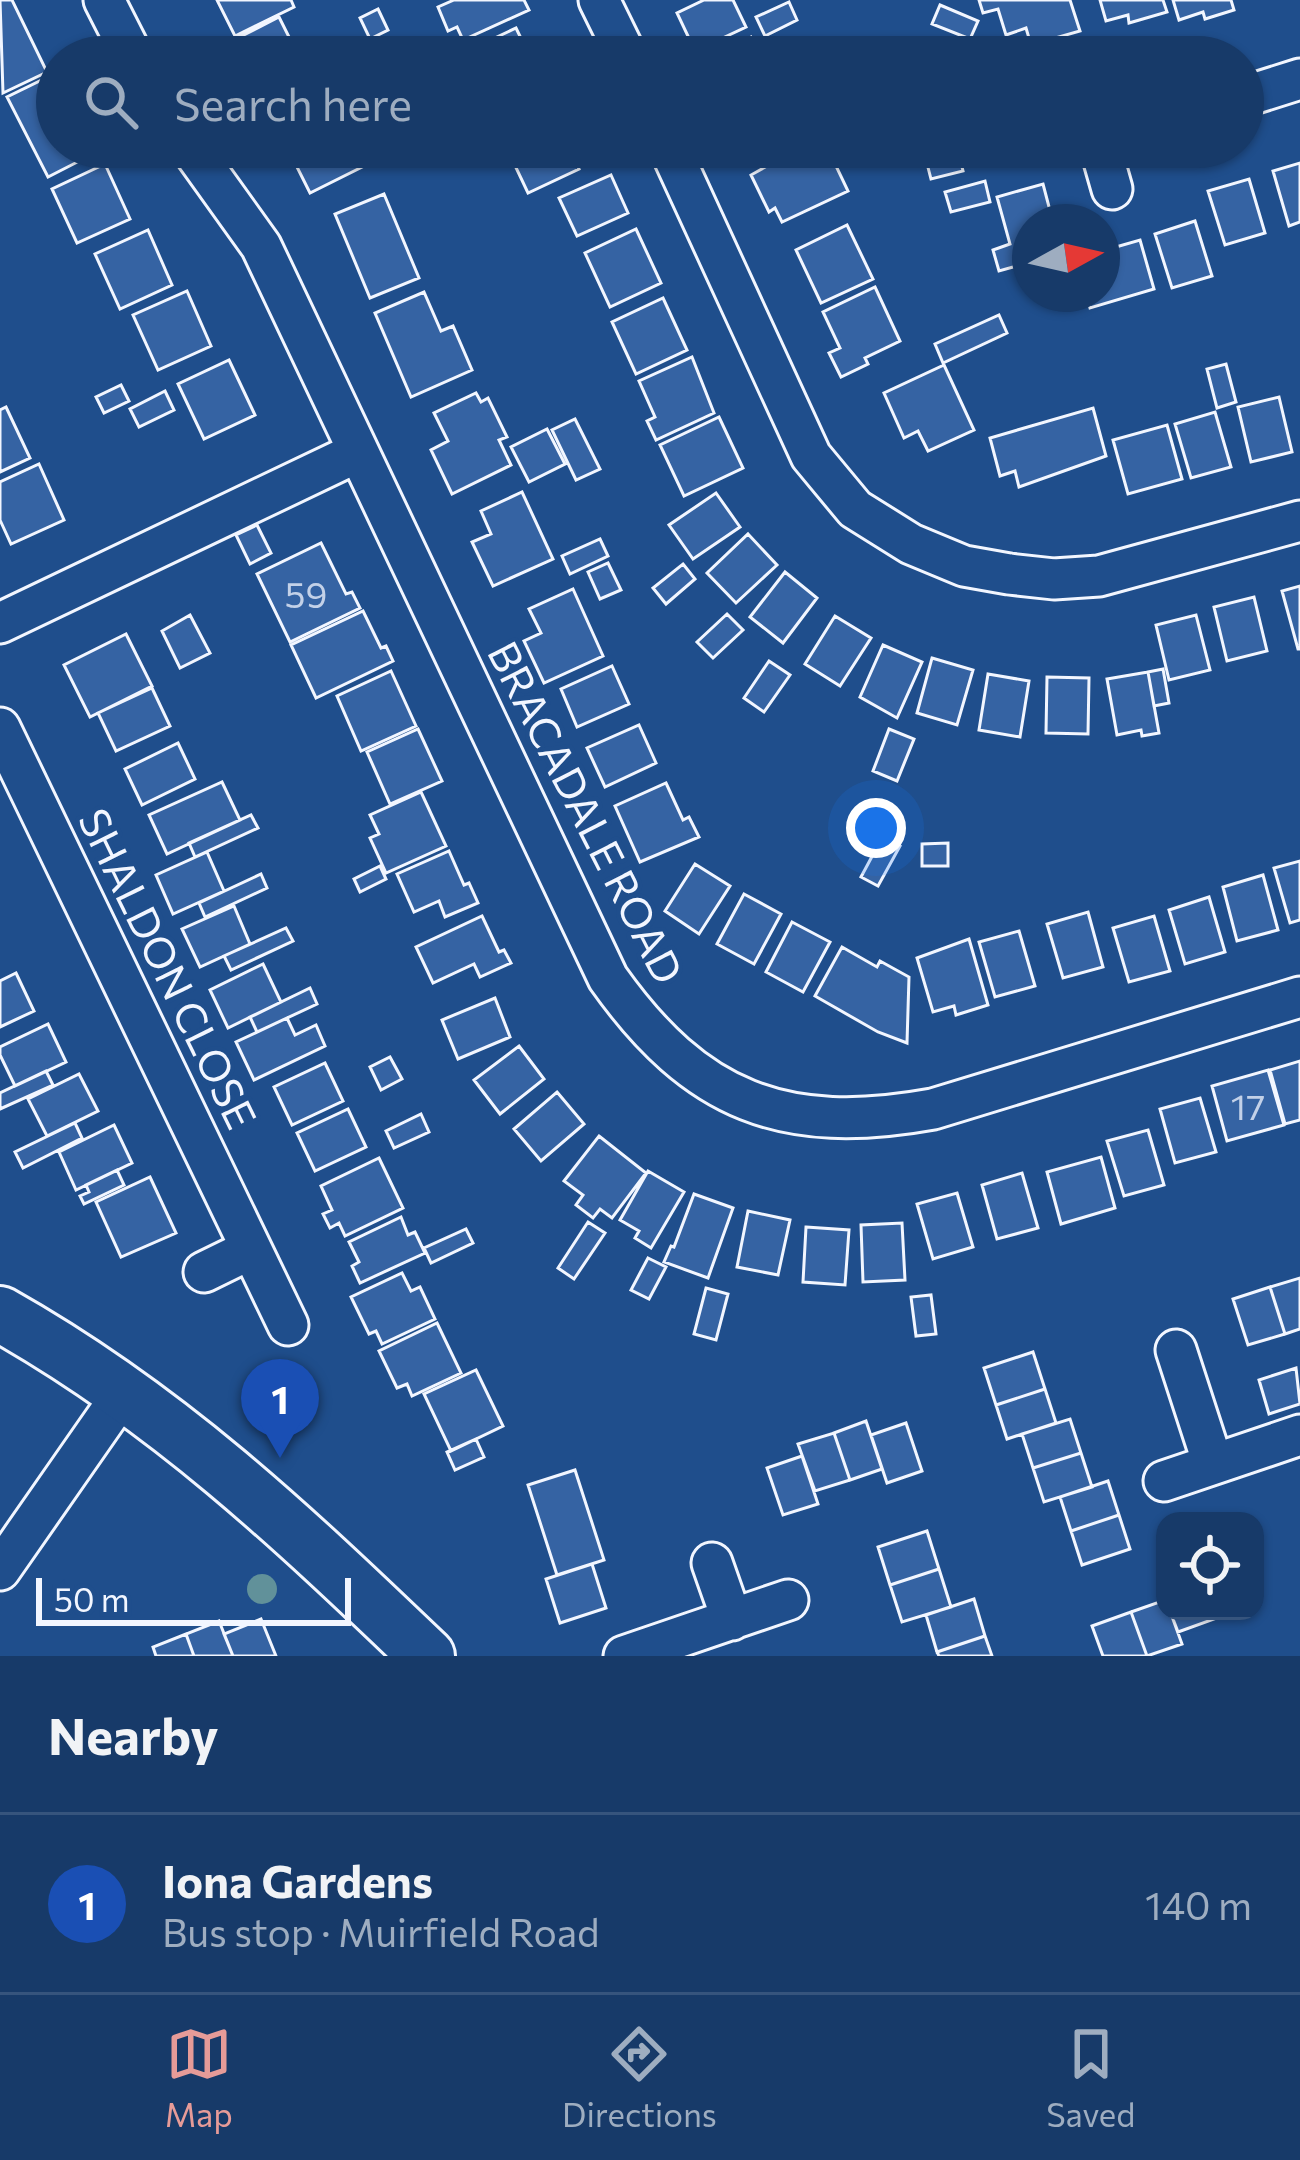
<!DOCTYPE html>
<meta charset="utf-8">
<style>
:root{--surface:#173a69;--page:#244571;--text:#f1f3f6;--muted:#9eadc0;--line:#36547d;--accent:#e69b98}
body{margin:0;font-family:Commissioner,sans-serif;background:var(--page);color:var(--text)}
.controls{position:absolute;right:36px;bottom:36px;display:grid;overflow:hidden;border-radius:24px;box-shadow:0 3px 9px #0004}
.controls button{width:108px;height:108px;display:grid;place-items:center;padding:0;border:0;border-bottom:3px solid var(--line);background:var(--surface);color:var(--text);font:60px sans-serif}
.compass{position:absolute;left:1012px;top:204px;width:108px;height:108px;border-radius:50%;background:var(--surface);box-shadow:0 3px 9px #0004;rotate:82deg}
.scale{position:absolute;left:36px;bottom:30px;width:315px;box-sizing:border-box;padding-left:12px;border:6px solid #f2f6ff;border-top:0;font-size:33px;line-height:42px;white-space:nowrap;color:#f2f6ff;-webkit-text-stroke:9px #1f4e8c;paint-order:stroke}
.you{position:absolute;left:876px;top:828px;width:42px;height:42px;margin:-30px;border:9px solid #fff;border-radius:50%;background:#1a73e8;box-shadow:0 0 0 18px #1a73e833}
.badge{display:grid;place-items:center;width:78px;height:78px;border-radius:50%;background:var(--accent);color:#fff;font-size:39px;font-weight:700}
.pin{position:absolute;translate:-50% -99px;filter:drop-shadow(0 3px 6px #0008)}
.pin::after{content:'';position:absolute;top:63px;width:42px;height:36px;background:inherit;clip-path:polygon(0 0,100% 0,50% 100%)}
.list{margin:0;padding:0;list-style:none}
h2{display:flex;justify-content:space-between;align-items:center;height:156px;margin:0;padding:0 48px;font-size:51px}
h2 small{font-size:39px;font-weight:400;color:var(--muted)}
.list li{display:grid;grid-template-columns:78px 1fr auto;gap:36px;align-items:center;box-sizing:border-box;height:180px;padding:0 48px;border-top:3px solid var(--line)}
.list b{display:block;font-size:45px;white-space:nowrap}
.list p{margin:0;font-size:39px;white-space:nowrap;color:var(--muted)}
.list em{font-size:39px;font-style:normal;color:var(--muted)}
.icon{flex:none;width:66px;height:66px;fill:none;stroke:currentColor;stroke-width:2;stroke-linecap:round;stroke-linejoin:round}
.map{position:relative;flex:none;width:1300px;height:1656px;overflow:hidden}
.search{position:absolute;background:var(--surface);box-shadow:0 3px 9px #0004;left:36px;right:36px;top:36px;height:132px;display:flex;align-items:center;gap:30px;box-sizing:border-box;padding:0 42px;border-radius:66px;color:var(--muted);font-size:45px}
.sheet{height:336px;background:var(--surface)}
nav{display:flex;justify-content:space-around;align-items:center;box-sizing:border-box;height:168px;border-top:3px solid var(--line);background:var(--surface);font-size:33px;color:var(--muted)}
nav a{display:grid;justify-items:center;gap:6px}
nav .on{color:var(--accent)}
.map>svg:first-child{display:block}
</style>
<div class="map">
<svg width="1300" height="1656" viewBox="0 0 1300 1656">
<rect width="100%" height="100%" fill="#1f4e8c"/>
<path fill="#3563a3" stroke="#f2f6ff" stroke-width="3" d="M0 0H12L47 72 3 93Z
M217 0H291L294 7 235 36Z
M454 0H524L529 10 463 40 457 27 448 31 438 7Z
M704 0H733L746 27 695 51 677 13Z
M979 0H1070L1080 31 1031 45 1026 28 1006 35 998 9 983 13Z
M1100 0H1163L1167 12 1129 23 1128 15 1106 21Z
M1173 0H1231L1234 10 1205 19 1203 12 1179 20Z
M789 2 797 20 765 36 756 17Z
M940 5 978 21 970 39 932 24Z
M378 9 388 30 370 39 360 18Z
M279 17 299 57H242L234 40Z
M516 28 530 57H467L465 52Z
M751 37 760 57H710Z
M50 76 57 89V147H86L91 155 48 177 7 97Z
M287 147H363L370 163 310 193Z
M528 147H569L579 169 528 193 510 155Z
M801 147H827L848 191 782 222 775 208 769 212 751 175Z
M957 147 963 171 931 179 923 148Z
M1300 163V222L1289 226 1273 171Z
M105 164 130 219 77 243 52 189Z
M611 175 628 213 577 236 559 198Z
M1249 179 1265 233 1225 245 1208 191Z
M985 181 990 202 951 212 945 192Z
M1043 184 1053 222H1030L1027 290 1020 265 999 271 993 250 1010 244 997 197Z
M384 194 419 278 370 298 335 214Z
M1195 221 1212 276 1172 288 1155 234Z
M847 225 873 279 821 303 796 250Z
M636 229 661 283 610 307 585 253Z
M148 230 172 285 120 309 95 254Z
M1140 240 1154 289 1090 308 1086 294H1102V251Z
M875 287 900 341 865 358 868 364 841 377 829 353 840 348 823 312Z
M187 291 211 346 158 370 133 315Z
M424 292 441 331 453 326 472 370 411 397 375 313Z
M663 298 687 350 636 374 612 322Z
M999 315 1007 333 943 363 935 344Z
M692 357 714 413 656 440 647 421 655 417 639 381Z
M229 360 255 415 204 439 178 384Z
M1226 364 1236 402 1217 408 1207 369Z
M944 365 974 430 928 451 918 431 904 438 884 393Z
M121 385 129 401 104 413 96 397Z
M165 391 174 410 139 427 130 409Z
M476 393 481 402 488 398 507 437 499 440 511 465 452 494 431 450 448 441 434 413Z
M1279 397 1292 452 1251 462 1238 407Z
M6 407 30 458 0 472V410Z
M1093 408 1106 456 1019 487 1015 471 1000 476 990 438Z
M1215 412 1231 467 1191 478 1175 424Z
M719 417 743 468 684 496 660 445Z
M575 419 600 469 576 480 552 430Z
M1167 425 1182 479 1128 494 1113 440Z
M547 429 565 464 529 482 511 447Z
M39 464 64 520 11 544 0 520V482Z
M522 492 553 559 493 586 472 542 491 534 481 511Z
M716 493 740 527 693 559 669 525Z
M257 525 271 553 250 564 236 535Z
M748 534 777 565 736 603 707 573Z
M600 539 608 556 570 574 562 556Z
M321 543 346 594 352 592 360 608 290 642 257 574Z
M608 563 621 590 600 599 588 572Z
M683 564 695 579 666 604 653 588Z
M785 572 817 598 783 643 750 617Z
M1300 586V649H1298L1282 591Z
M573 589 603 656 544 683 524 641 541 633 529 609Z
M1254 597 1267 651 1227 661 1214 607Z
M363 611 381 648 386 646 393 661 316 698 291 645Z
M727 614 743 630 713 658 697 642Z
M190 615 210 653 180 668 162 631Z
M1196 615 1210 670 1169 680 1156 625Z
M835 616 871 638 840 686 805 664Z
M126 634 152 686 90 717 64 665Z
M883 645 922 662 897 718 860 697Z
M932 658 973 670 957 725 917 713Z
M769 661 790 675 764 712 744 698Z
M612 666 629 704 577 727 561 689Z
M1163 669 1169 703 1154 706 1148 672Z
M391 671 416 726 361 751 337 696Z
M1148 672 1159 733 1142 736 1141 730 1117 735 1107 679Z
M988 674 1029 681 1020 737 979 730Z
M1047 677 1089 678 1088 734 1046 733Z
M152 688 170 726 116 751 98 713Z
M639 725 656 763 605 787 587 748Z
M418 729 442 781 390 804 367 752Z
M889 729 914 739 897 781 873 771Z
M178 743 195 779 142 805 125 769Z
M222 782 240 820 167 854 149 815Z
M666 783 683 820 689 817 699 837 640 862 615 806Z
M421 792 446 846 386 873 370 838 379 834 370 815Z
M251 815 258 828 195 857 189 843Z
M883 836 900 846 878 886 861 877Z
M948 843V866H922V844Z
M449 851 464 885 469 883 478 903 445 917 439 901 414 912 397 874Z
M207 852 224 891 173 914 156 875Z
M1300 861V920L1290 923 1274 868Z
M695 864 730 886 699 934 665 911Z
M380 866 386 879 360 892 354 879Z
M261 874 267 888 205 917 199 903Z
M1263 875 1278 930 1237 941 1223 887Z
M744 894 781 914 754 964 717 944Z
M1209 897 1225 952 1185 964 1169 910Z
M234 906 250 944 200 967 182 929Z
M1088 912 1103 967 1063 978 1047 924Z
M482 916 499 952 504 950 511 963 480 977 474 964 433 983 416 947Z
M1154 916 1170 971 1129 982 1113 928Z
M792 922 830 942 803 992 766 972Z
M286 928 293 941 231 970 224 956Z
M1019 931 1035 986 995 997 979 942Z
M969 939 988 1005 956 1015 954 1006 933 1012 917 958Z
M842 947 877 967 880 961 909 977 907 1043 878 1032 815 996Z
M263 964 281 1002 228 1028 210 990Z
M16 973 34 1011 0 1027V981Z
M310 988 317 1004 257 1032 250 1017Z
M495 998 510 1037 458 1059 442 1020Z
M287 1018 295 1035 316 1025 325 1046 254 1080 236 1042Z
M48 1024 66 1062 15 1086 0 1055V1047Z
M519 1046 544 1079 500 1114 474 1080Z
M390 1057 402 1079 381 1090 370 1067Z
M1300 1061V1120L1285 1124 1270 1070Z
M325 1063 343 1101 292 1125 274 1087Z
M1268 1070 1284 1125 1227 1141 1212 1086Z
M46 1071 53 1085 0 1109V1093Z
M79 1074 98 1111 47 1136 28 1099Z
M557 1092 584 1124 541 1161 514 1129Z
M1200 1098 1216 1152 1175 1163 1160 1109Z
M348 1109 366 1147 315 1171 297 1133Z
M421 1114 429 1132 394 1148 386 1131Z
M75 1123 82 1138 23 1168 15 1152Z
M114 1125 132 1163 76 1190 59 1152Z
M1148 1130 1164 1185 1124 1196 1107 1141Z
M599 1136 646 1173 612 1218 600 1209 593 1218 576 1205 583 1195 564 1181Z
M1101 1157 1115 1208 1061 1224 1047 1172Z
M379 1158 403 1208 345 1236 339 1223 330 1228 323 1214 332 1210 321 1186Z
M117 1170 124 1185 84 1204 80 1196 89 1192 86 1185Z
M648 1171 684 1192 651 1248 635 1238 639 1231 620 1220Z
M1022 1173 1038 1228 997 1239 982 1185Z
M150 1177 176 1233 121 1257 96 1202Z
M957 1193 973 1247 933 1259 917 1204Z
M694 1194 733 1208 708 1278 664 1262 671 1246 674 1247Z
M748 1211 790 1220 778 1275 737 1267Z
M401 1217 408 1235 415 1232 425 1253 360 1283 352 1266 359 1262 349 1242Z
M588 1222 605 1233 574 1279 558 1268Z
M902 1223 905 1280 863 1282 861 1225Z
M806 1227 849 1230 845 1285 803 1282Z
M466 1229 473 1243 431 1263 424 1248Z
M648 1258 666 1267 649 1299 631 1290Z
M402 1273 411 1291 420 1287 435 1319 382 1344 376 1331 369 1334 351 1297Z
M1300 1278V1329L1285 1334 1270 1287Z
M1270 1287 1285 1334 1248 1345 1233 1299Z
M706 1288 728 1294 716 1340 694 1334Z
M931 1295 936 1334 916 1336 911 1297Z
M437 1323 461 1373 412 1396 407 1384 397 1388 379 1351Z
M1033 1352 1045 1389 996 1405 984 1368Z
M1296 1368 1300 1404 1269 1414 1259 1380Z
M476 1370 503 1426 451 1451 424 1394Z
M1045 1389 1056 1423 1007 1439 996 1405Z
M1070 1419 1081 1453 1033 1468 1022 1434Z
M866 1421 882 1469 850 1480 834 1433Z
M906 1423 922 1471 887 1483 871 1435Z
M834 1433 850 1480 815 1491 798 1444Z
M476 1439 484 1457 455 1470 447 1452Z
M1081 1453 1092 1487 1044 1502 1033 1468Z
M802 1456 818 1504 783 1515 767 1468Z
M575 1470 604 1560 557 1575 528 1485Z
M1108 1481 1119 1515 1071 1531 1060 1497Z
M1119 1515 1130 1549 1082 1565 1071 1531Z
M927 1531 939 1569 890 1585 878 1547Z
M592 1564 606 1608 560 1623 546 1579Z
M939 1569 951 1607 902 1622 890 1585Z
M974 1599 985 1636 937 1652 926 1615Z
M1165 1600V1611H1170L1182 1644 1147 1656 1131 1612Z
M1170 1611H1214L1217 1618 1178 1632Z
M1131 1612 1147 1656H1103L1092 1626Z
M261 1619 276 1656H233L224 1634Z
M219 1621 233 1656H194L186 1634Z
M186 1634 194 1656H156L153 1647Z
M985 1636 992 1656H939L937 1652Z"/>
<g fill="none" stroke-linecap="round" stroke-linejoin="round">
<defs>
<path id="street" d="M104 0 133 57
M599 0 627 57
M1243 97 1300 79
M190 147 261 246 608 978C696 1102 784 1136 933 1109L1300 997
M669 147 811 456 855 509 911 544 964 566 1009 574 1054 579 1099 576 1300 521
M1100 147 1112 189
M0 623 358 452
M0 728 288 1325
M204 1272 251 1249
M1176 1350 1213 1464
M1164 1481 1300 1435
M712 1563 732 1620
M0 1570 124 1392
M624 1656 788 1600"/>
<path id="secondary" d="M0 1314C167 1408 290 1525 427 1656"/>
</defs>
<use href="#street" stroke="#f2f6ff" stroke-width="45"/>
<use href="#secondary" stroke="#f2f6ff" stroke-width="60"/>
<use href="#street" stroke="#1f4e8c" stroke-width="39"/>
<use href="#secondary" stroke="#1f4e8c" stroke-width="54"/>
</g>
<circle fill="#61919a" cx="262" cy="1589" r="15"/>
<g text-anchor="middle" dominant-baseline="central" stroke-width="9" stroke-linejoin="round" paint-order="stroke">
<g font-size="36" fill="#c3d1e8">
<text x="306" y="593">59</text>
<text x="1248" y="1105">17</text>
</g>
<g font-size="42" fill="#f2f6ff" stroke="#1f4e8c">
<text transform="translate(587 812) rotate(63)">BRACADALE ROAD</text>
<text transform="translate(169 968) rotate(64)">SHALDON CLOSE</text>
</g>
</g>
</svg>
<div class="controls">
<button><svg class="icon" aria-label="locate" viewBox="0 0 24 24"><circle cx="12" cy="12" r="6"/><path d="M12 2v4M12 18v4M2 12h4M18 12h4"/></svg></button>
</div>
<svg class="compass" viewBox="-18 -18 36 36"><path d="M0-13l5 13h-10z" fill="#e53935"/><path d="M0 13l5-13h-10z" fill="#9eadc0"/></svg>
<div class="scale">50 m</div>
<div class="you"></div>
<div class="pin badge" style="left:280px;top:1458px;background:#1a4fb4">1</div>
<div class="search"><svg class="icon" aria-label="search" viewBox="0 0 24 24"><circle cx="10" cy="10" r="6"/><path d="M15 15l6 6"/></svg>Search here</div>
</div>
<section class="sheet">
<h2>Nearby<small></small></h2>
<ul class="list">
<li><span class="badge" style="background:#1a4fb4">1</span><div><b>Iona Gardens</b><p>Bus stop · Muirfield Road</p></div><em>140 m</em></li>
</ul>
</section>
<nav>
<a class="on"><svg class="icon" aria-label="map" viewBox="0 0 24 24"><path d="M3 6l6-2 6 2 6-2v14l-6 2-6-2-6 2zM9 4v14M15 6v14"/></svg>Map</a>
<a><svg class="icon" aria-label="directions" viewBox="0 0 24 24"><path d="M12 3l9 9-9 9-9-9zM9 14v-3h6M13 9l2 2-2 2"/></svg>Directions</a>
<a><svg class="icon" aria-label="saved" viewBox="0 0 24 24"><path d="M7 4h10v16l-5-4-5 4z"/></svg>Saved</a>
</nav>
